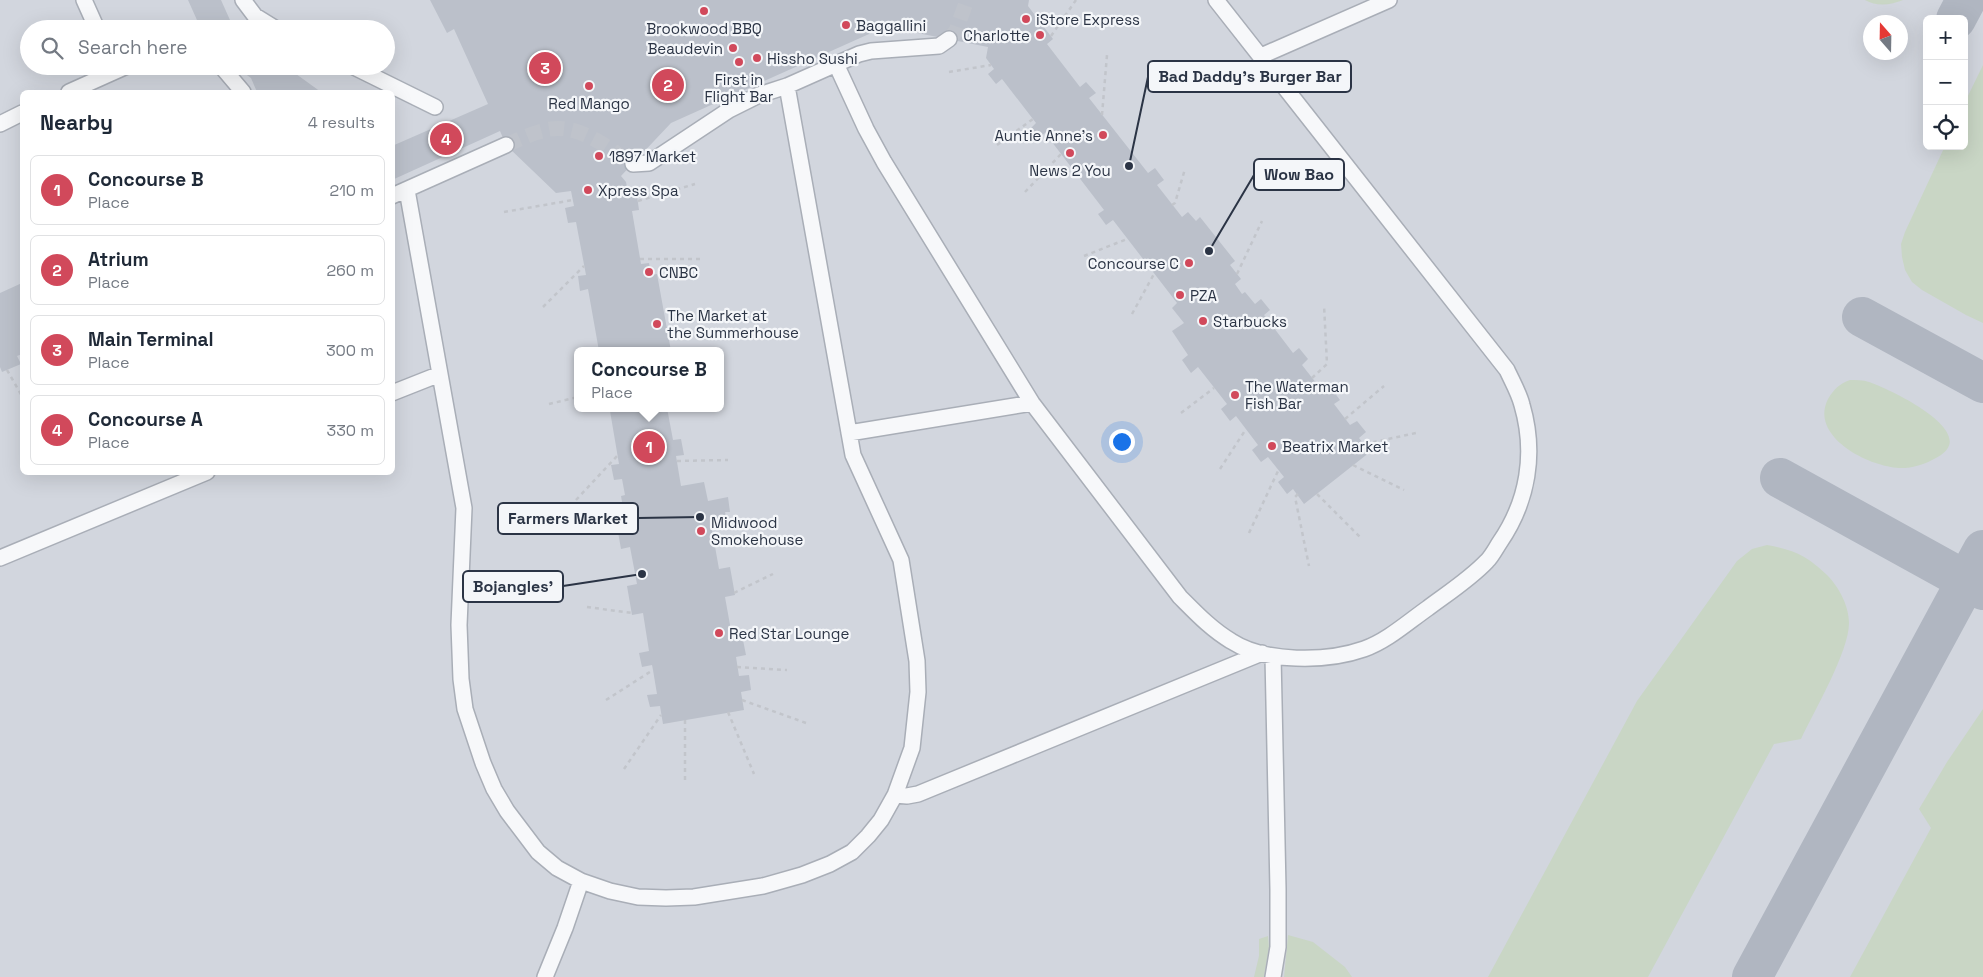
<!DOCTYPE html>
<meta charset="utf-8">
<style>
:root{--surface:#fff;--page:#f2f2f3;--text:#1f2937;--muted:#747a83;--line:#e0e1e3;--accent:#d1495b}
body{margin:0;font-family:"Space Grotesk",sans-serif;background:var(--page);color:var(--text)}
.controls{position:absolute;right:15px;top:15px;display:grid;overflow:hidden;border-radius:8px;box-shadow:0 5px 20px #0002}
.controls button{width:45px;height:45px;display:grid;place-items:center;padding:0;border:0;border-bottom:1px solid var(--line);background:var(--surface);color:var(--text);font:25px sans-serif}
.compass{position:absolute;left:1863px;top:15px;width:45px;height:45px;border-radius:50%;background:var(--surface);box-shadow:0 5px 20px #0002;rotate:340deg}
.you{position:absolute;left:1121px;top:441px;width:18px;height:18px;margin:-12px;border:4px solid #fff;border-radius:50%;background:#1a73e8;box-shadow:0 0 0 8px #1a73e833}
.badge{display:grid;place-items:center;width:32px;height:32px;border-radius:50%;background:var(--accent);color:#fff;font-size:16px;font-weight:700}
.pin{position:absolute;translate:-50% -50%;border:2px solid #fff;box-shadow:0 1px 5px #0006}
.popup{position:absolute;left:574px;top:347px;width:150px;height:65px;box-sizing:border-box;display:grid;place-content:center;border-radius:8px;background:var(--surface);filter:drop-shadow(0 1px 4px #0005);font-size:16px;white-space:nowrap;color:var(--muted)}
.popup b{font-size:19px;color:var(--text)}
.popup::after{content:'';position:absolute;left:50%;top:100%;margin-left:-10px;border:10px solid transparent;border-top-color:var(--surface)}
.list{margin:0;padding:0;list-style:none}
h2{display:flex;justify-content:space-between;align-items:center;height:65px;margin:0;padding:0 20px;font-size:21px}
h2 small{font-size:16px;font-weight:400;color:var(--muted)}
.list li{display:grid;grid-template-columns:32px 1fr auto;gap:15px;align-items:center;box-sizing:border-box;height:70px;margin:0 10px 10px;padding:0 10px;border:1px solid var(--line);border-radius:8px}
.list b{display:block;font-size:19px;white-space:nowrap}
.list p{margin:0;font-size:16px;white-space:nowrap;color:var(--muted)}
.list em{font-size:16px;font-style:normal;color:var(--muted)}
.icon{flex:none;width:28px;height:28px;fill:none;stroke:currentColor;stroke-width:2;stroke-linecap:round;stroke-linejoin:round}
.map{position:relative;flex:none;width:1983px;height:977px;overflow:hidden}
.search{position:absolute;background:var(--surface);box-shadow:0 5px 20px #0002;left:20px;top:20px;width:375px;height:55px;display:flex;align-items:center;gap:12px;box-sizing:border-box;padding:0 18px;border-radius:28px;color:var(--muted);font-size:19px}
.panel{position:absolute;background:var(--surface);box-shadow:0 5px 20px #0002;left:20px;top:90px;width:375px;height:385px;border-radius:8px}
.map>svg:first-child{display:block}
</style>
<div class="map">
<svg width="1983" height="977" viewBox="0 0 1983 977">
<rect width="100%" height="100%" fill="#e4e7ec"/>
<path fill="#d2d6de" fill-rule="evenodd" d="M0 0H1983V977H0ZM1927 19H1964V146H1927ZM1870 22H1900V52H1870ZM29 29H386V66H29ZM22 92H392V472H22ZM578 351H720V408H578Z"/>
<path fill="#c9d6c5" d="M1865 0H1903C1891 5 1877 7 1865 0Z
M1983 65V323L1966 315 1922 290 1912 282 1905 270 1902 257 1901 244 1905 232 1945 146H1964V104Z
M1850 380C1856 380 1863 380 1869 382 1887 388 1978 430 1941 455 1930 462 1918 467 1905 468 1874 470 1808 438 1828 399 1834 389 1839 384 1850 380Z
M1767 545C1795 550 1807 556 1827 575 1839 587 1849 606 1849 623 1849 652 1814 711 1801 739L1774 744 1648 977H1488L1637 701 1737 561 1752 549Z
M1983 709V977H1850L1931 828 1919 809 1947 762Z
M1288 935 1313 942 1345 967 1352 977H1284Z
M1268 936 1269 947 1264 977H1254L1259 956V939Z"/>
<g fill="none" stroke-linecap="round" stroke-linejoin="round">
<path stroke="#b0b6c1" stroke-width="40" d="M1956 19 1966 0
M1862 317 1983 383
M1780 478 1983 590
M1752 977 1983 550"/>
</g>
<path fill="#bbc0ca" d="M188 0H221L234 29H201Z
M430 0H1029L1028 6 1053 39 1047 44 1080 87 1086 82 1096 93 1089 98 1148 173 1155 168 1164 180 1157 185 1182 217 1188 212 1196 221 1200 217 1235 261 1230 265 1241 279 1235 284 1242 294 1245 292 1255 304 1261 299 1270 310 1264 315 1293 353 1299 348 1308 359 1302 365 1324 393 1331 388 1340 400 1334 404 1350 425 1357 421 1366 432 1359 438 1370 452 1304 504 1293 489 1287 494 1278 482 1284 477 1268 457 1261 462 1252 450 1258 445 1236 416 1230 421 1221 409 1227 404 1198 367 1191 373 1182 360 1188 355 1172 331 1184 323 1172 308 1177 303 1113 220 1106 225 1098 214 1104 210 1045 133 1039 138 1031 128 1036 123 1002 79 996 84 988 74 994 69 986 58 988 47 892 28 878 30 671 123 621 176 626 182 629 197 637 196 639 210 632 211 641 264 649 263 651 275 657 274 671 351H599L588 289 580 291 578 276 586 275 576 222 568 223 565 208 574 206 571 191 556 193 506 145 500 131 392 180V146L488 104 454 29 447 33Z
M234 66H285L321 92H257L251 78Z
M22 283V354L17 356 21 364 2 372 0 367V293Z
M601 408H667L673 440 681 439 684 455 676 456 681 486 704 482 708 501 728 497 730 512H725L727 521 711 524 719 569 730 567 735 595 725 597 732 636 742 635 746 655 736 657 739 676 749 675 751 690 741 692 744 710 663 724 660 706 650 707 647 695 657 694 653 670 652 665 642 667 639 653 649 651 643 613 632 615 627 586 637 584 630 547 621 549 618 532 627 531 621 496 625 495 622 479 614 480 611 465 619 464 610 411 602 412Z"/>
<g fill="none" stroke-linecap="round" stroke-linejoin="round">
<path stroke="#bfc3cb" stroke-width="15" stroke-dasharray="15 8" stroke-linecap="butt" d="M949 39 956 31 967 0
M506 145C518 140 530 134 542 131 576 120 606 147 633 164"/>
<defs>
<path id="minor" d="M84 0 97 29
M243 0 255 16 276 29
M1261 56 1389 0
M836 64 866 129 884 162 1032 403 1180 597C1196 613 1211 629 1231 641 1265 663 1327 662 1364 649 1387 641 1408 622 1428 608 1448 593 1470 579 1487 561 1492 556 1496 548 1500 542 1528 501 1536 453 1522 405 1519 393 1512 381 1507 370L1216 0
M221 66 243 92
M352 66 435 107
M69 92 127 66
M0 124 22 113
M633 164 649 163 729 110 759 95 787 86 859 54 871 51 939 46 949 39
M407 190 464 508 459 625 461 679 465 709 483 763 494 789 507 811 538 852 557 868 581 881 610 891 638 897 666 898 694 897 763 886 802 875 830 864 852 852 868 836 881 820 895 795 912 748 918 692 917 661 901 560 853 455 787 86
M392 196 506 145
M392 393 440 374
M849 433 1032 403
M0 558 207 472
M1273 656 1278 889V947L1273 977
M895 795 907 796 918 794 1262 653
M545 977 565 928 581 881"/>
</defs>
<use href="#minor" stroke="#a9aeb7" stroke-width="18"/>
<path stroke="#c2c5cb" stroke-width="2.5" stroke-dasharray="4 4" stroke-linecap="butt" d="M1051 36 1076 0
M949 72 991 65
M1102 115 1107 55
M997 145 1033 119
M1025 192 1061 154
M638 201 695 184
M1172 205 1175 203 1185 169
M504 212 573 200
M21 236H22
M1084 256 1127 239
M640 259H703
M1237 274 1262 221
M543 307 584 266
M1132 314 1154 274
M7 370 22 396
M1312 378 1327 364 1324 305
M549 404 578 397
M1181 413 1214 388
M1345 419 1384 386
M1365 444 1416 433
M677 461 728 460
M1353 465 1404 490
M1220 469 1246 429
M1298 494 1295 497 1309 566
M1317 494 1362 539
M576 500 618 455
M1249 533 1278 471
M734 593 773 574
M587 607 632 613
M737 667 787 670
M606 700 653 670
M742 700 806 723
M728 712 754 774
M685 720V780
M624 769 661 715"/>
<use href="#minor" stroke="#f7f8fa" stroke-width="15"/>
</g>
<g fill="#d1495b" stroke="#f4f6f9" stroke-width="2">
<circle cx="704" cy="11" r="5"/>
<circle cx="1026" cy="19" r="5"/>
<circle cx="846" cy="25" r="5"/>
<circle cx="1040" cy="35" r="5"/>
<circle cx="733" cy="48" r="5"/>
<circle cx="757" cy="58" r="5"/>
<circle cx="739" cy="62" r="5"/>
<circle cx="589" cy="86" r="5"/>
<circle cx="1103" cy="135" r="5"/>
<circle cx="1070" cy="153" r="5"/>
<circle cx="599" cy="156" r="5"/>
<circle cx="588" cy="190" r="5"/>
<circle cx="1189" cy="263" r="5"/>
<circle cx="649" cy="272" r="5"/>
<circle cx="1180" cy="295" r="5"/>
<circle cx="1203" cy="321" r="5"/>
<circle cx="657" cy="324" r="5"/>
<circle cx="1235" cy="395" r="5"/>
<circle cx="1272" cy="446" r="5"/>
<circle cx="701" cy="531" r="5"/>
<circle cx="719" cy="633" r="5"/>
</g>
<g text-anchor="middle" dominant-baseline="central" stroke-width="4.5" stroke-linejoin="round" paint-order="stroke">
<g font-size="15" fill="#2b3445" stroke="#f4f6f9" text-anchor="start">
<text x="1036" y="19">iStore Express</text>
<text x="856" y="25">Baggallini</text>
<text x="704" y="28" text-anchor="middle">Brookwood BBQ</text>
<text x="1030" y="35" text-anchor="end">Charlotte</text>
<text x="723" y="48" text-anchor="end">Beaudevin</text>
<text x="767" y="58">Hissho Sushi</text>
<text x="739" y="79" text-anchor="middle">First in<tspan x="739" dy="17">Flight Bar</tspan></text>
<text x="589" y="103" text-anchor="middle">Red Mango</text>
<text x="1093" y="135" text-anchor="end">Auntie Anne's</text>
<text x="609" y="156">1897 Market</text>
<text x="1070" y="170" text-anchor="middle">News 2 You</text>
<text x="598" y="190">Xpress Spa</text>
<text x="1179" y="263" text-anchor="end">Concourse C</text>
<text x="659" y="272">CNBC</text>
<text x="1190" y="295">PZA</text>
<text x="667" y="315">The Market at<tspan x="667" dy="17">the Summerhouse</tspan></text>
<text x="1213" y="321">Starbucks</text>
<text x="1245" y="386">The Waterman<tspan x="1245" dy="17">Fish Bar</tspan></text>
<text x="1282" y="446">Beatrix Market</text>
<text x="711" y="522">Midwood<tspan x="711" dy="17">Smokehouse</tspan></text>
<text x="729" y="633">Red Star Lounge</text>
</g>
</g>
<path fill="none" stroke="#2b3445" stroke-width="2" d="M1129 166L1148 77M1209 251L1254 175M700 517L638 518M642 574L563 586"/>
<g fill="#2b3445" stroke="#f4f6f9" stroke-width="2">
<circle cx="1129" cy="166" r="5"/>
<circle cx="1209" cy="251" r="5"/>
<circle cx="700" cy="517" r="5"/>
<circle cx="642" cy="574" r="5"/>
</g>
<g fill="#f4f6f9" stroke="#2b3445" stroke-width="2">
<rect x="1148" y="61" width="203" height="31" rx="5"/>
<rect x="1254" y="159" width="90" height="31" rx="5"/>
<rect x="498" y="503" width="140" height="31" rx="5"/>
<rect x="463" y="571" width="100" height="31" rx="5"/>
</g>
<g font-size="16" text-anchor="middle" font-weight="bold" fill="#2b3445">
<text x="1250" y="82">Bad Daddy's Burger Bar</text>
<text x="1299" y="180">Wow Bao</text>
<text x="568" y="524">Farmers Market</text>
<text x="513" y="592">Bojangles'</text>
</g>
</svg>
<div class="controls">
<button>+</button>
<button>−</button>
<button><svg class="icon" aria-label="locate" viewBox="0 0 24 24"><circle cx="12" cy="12" r="6"/><path d="M12 2v4M12 18v4M2 12h4M18 12h4"/></svg></button>
</div>
<svg class="compass" viewBox="-18 -18 36 36"><path d="M0-13l5 13h-10z" fill="#e53935"/><path d="M0 13l5-13h-10z" fill="#747a83"/></svg>
<div class="you"></div>
<div class="pin badge" style="left:649px;top:447px">1</div>
<div class="popup"><b>Concourse B</b>Place</div>
<div class="pin badge" style="left:668px;top:85px">2</div>
<div class="pin badge" style="left:545px;top:68px">3</div>
<div class="pin badge" style="left:446px;top:139px">4</div>
<div class="search"><svg class="icon" aria-label="search" viewBox="0 0 24 24"><circle cx="10" cy="10" r="6"/><path d="M15 15l6 6"/></svg>Search here</div>
<section class="panel">
<h2>Nearby<small>4 results</small></h2>
<ul class="list">
<li><span class="badge">1</span><div><b>Concourse B</b><p>Place</p></div><em>210 m</em></li>
<li><span class="badge">2</span><div><b>Atrium</b><p>Place</p></div><em>260 m</em></li>
<li><span class="badge">3</span><div><b>Main Terminal</b><p>Place</p></div><em>300 m</em></li>
<li><span class="badge">4</span><div><b>Concourse A</b><p>Place</p></div><em>330 m</em></li>
</ul>
</section>
</div>
